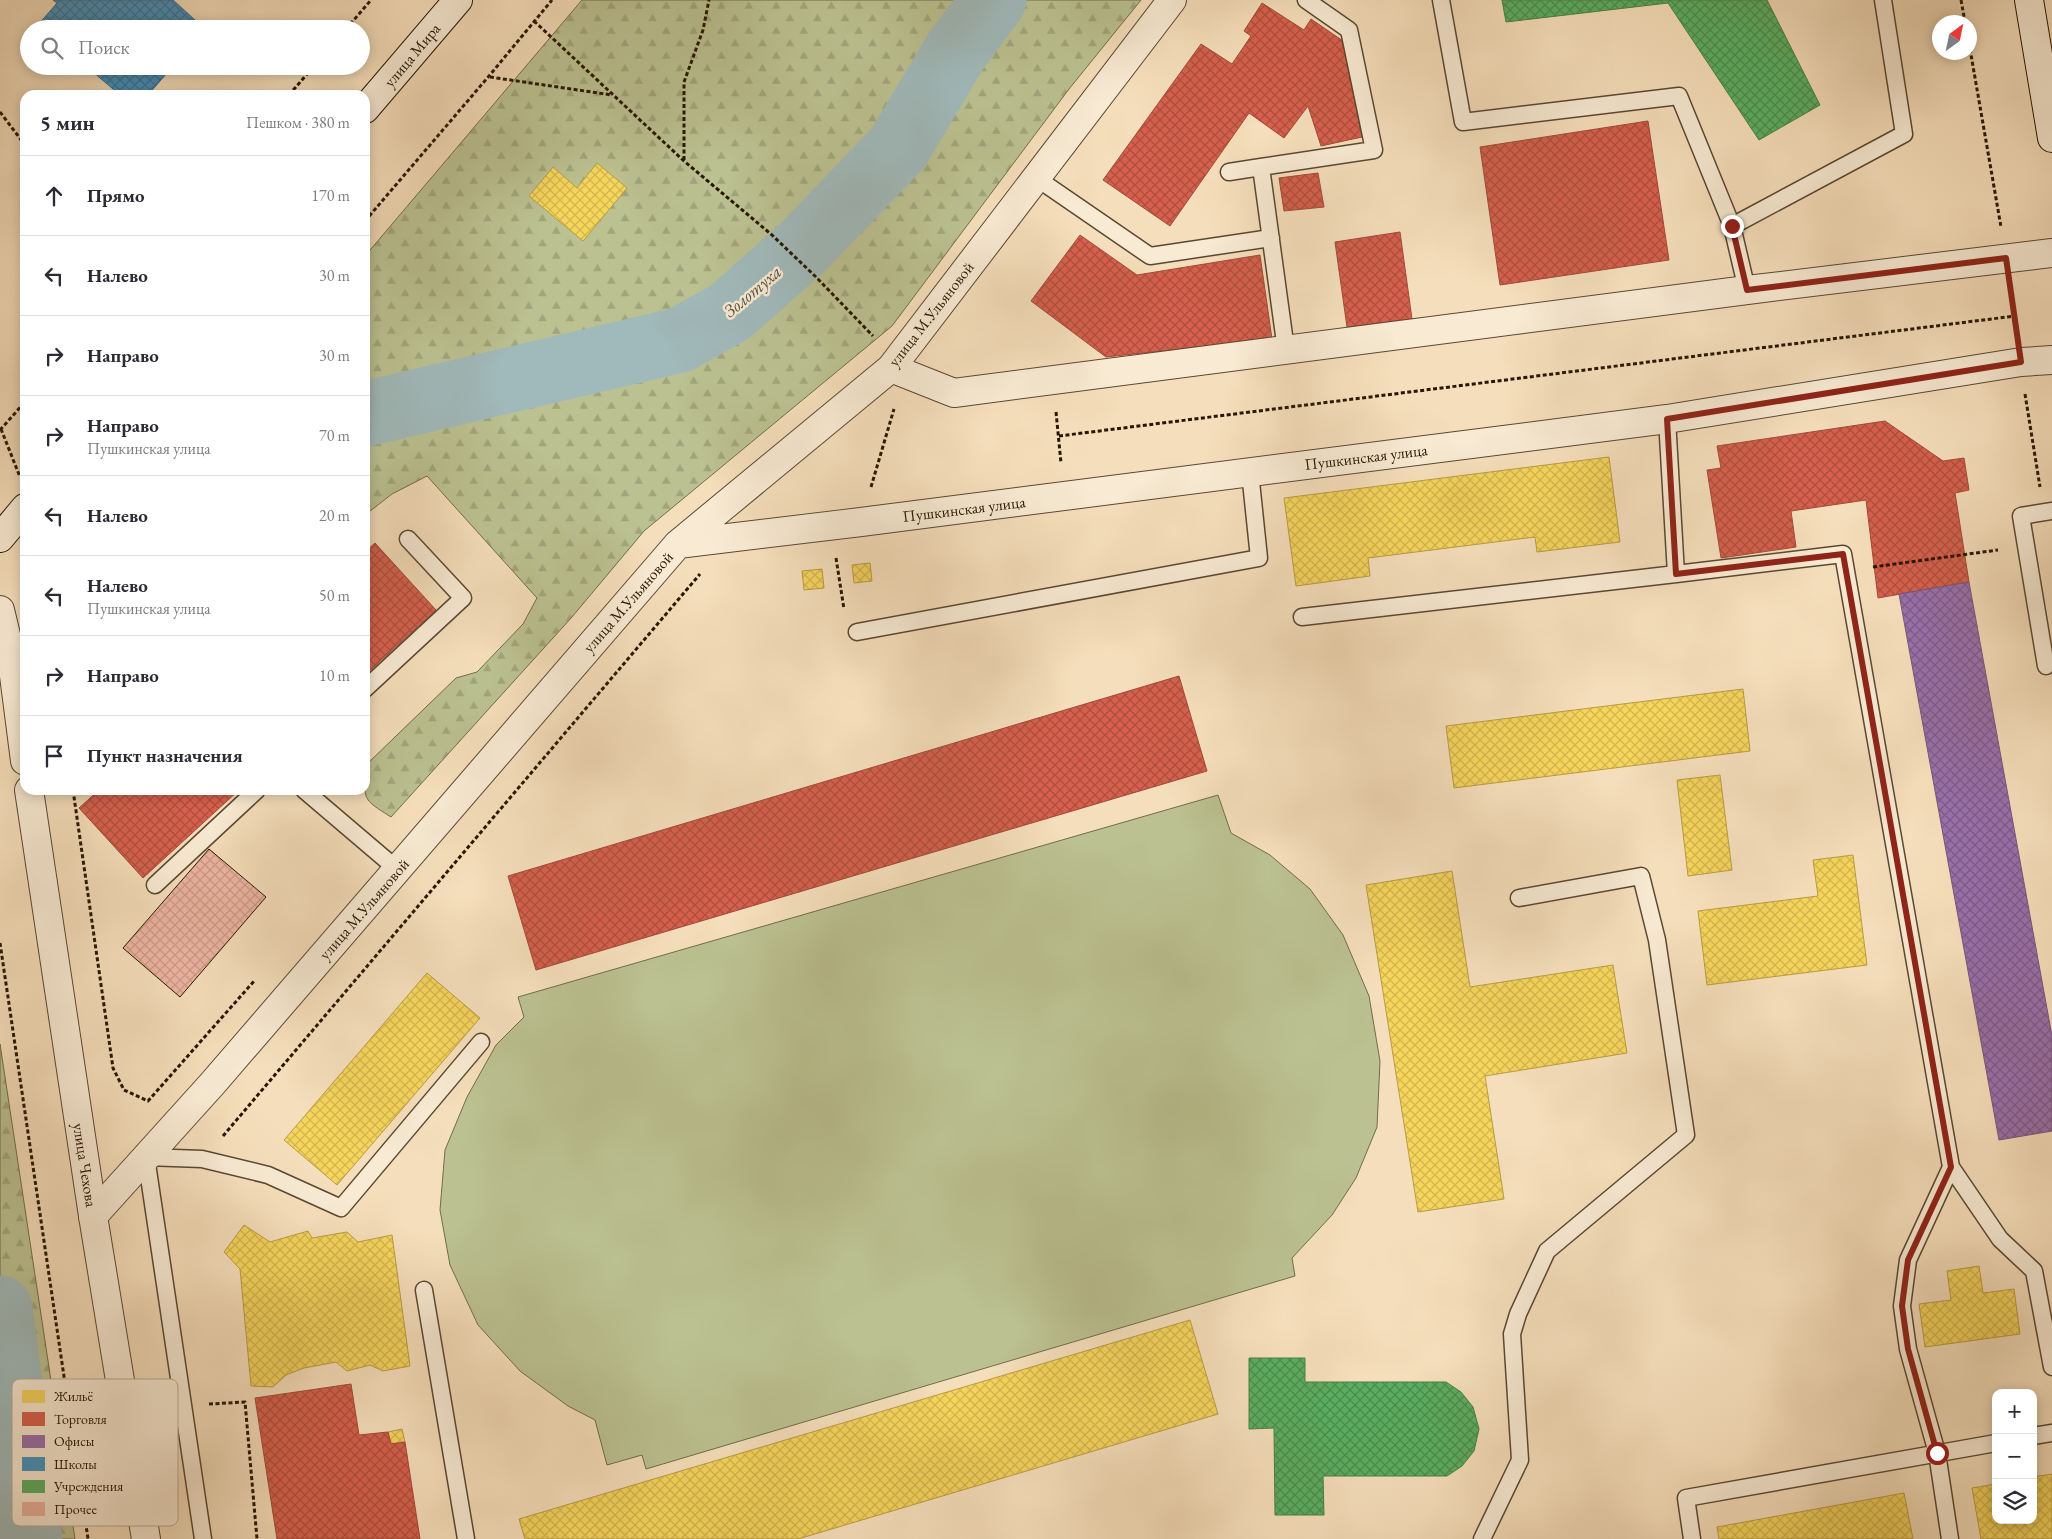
<!DOCTYPE html>
<html lang="ru">
<meta charset="utf-8">
<style>
:root{--surface:#fff;--page:#f2f2f3;--text:#2b2b33;--muted:#7c7c81;--line:#e1e1e2}
body{margin:0;font-family:"EB Garamond",serif;background:var(--page);color:var(--text)}
.controls{position:absolute;right:15px;bottom:15px;display:grid;overflow:hidden;border-radius:10px;box-shadow:0 2px 12px #0003}
.controls button{width:45px;height:45px;display:grid;place-items:center;padding:0;border:0;border-bottom:1px solid var(--line);background:var(--surface);color:var(--text);font:25px sans-serif}
.compass{position:absolute;left:1932px;top:15px;width:45px;height:45px;border-radius:50%;background:var(--surface);box-shadow:0 2px 12px #0003;rotate:33deg}
.stop{position:absolute;width:15px;height:15px;margin:-11px;border:4px solid #8f2418;border-radius:50%;background:#fff}
.stop.end{background:#8f2418;border-color:#fff;box-shadow:0 1px 5px #0008}
.list{margin:0;padding:0;list-style:none}
h2{display:flex;justify-content:space-between;align-items:center;height:65px;margin:0;padding:0 20px;font-size:21px}
h2 small{font-size:16px;font-weight:400;color:var(--muted)}
.list li{display:grid;grid-template-columns:32px 1fr auto;gap:15px;align-items:center;box-sizing:border-box;height:80px;padding:0 20px;border-top:1px solid var(--line)}
.list b{display:block;font-size:19px;white-space:nowrap}
.list p{margin:0;font-size:16px;white-space:nowrap;color:var(--muted)}
.list em{font-size:16px;font-style:normal;color:var(--muted)}
.icon{flex:none;width:28px;height:28px;fill:none;stroke:currentColor;stroke-width:2;stroke-linecap:round;stroke-linejoin:round}
.map{position:relative;flex:none;width:2052px;height:1539px;overflow:hidden}
.search{position:absolute;background:var(--surface);box-shadow:0 2px 12px #0003;left:20px;top:20px;width:350px;height:55px;display:flex;align-items:center;gap:12px;box-sizing:border-box;padding:0 18px;border-radius:28px;color:var(--muted);font-size:19px}
.panel{position:absolute;background:var(--surface);box-shadow:0 2px 12px #0003;left:20px;top:90px;width:350px;height:705px;border-radius:15px}
.map>svg:first-child{display:block}
</style>
<div class="map">
<svg width="2052" height="1539" viewBox="0 0 2052 1539">
<defs>
<pattern id="forest-firs" width="22" height="20" patternUnits="userSpaceOnUse" patternTransform="scale(1.25)"><rect width="22" height="20" fill="#bbc191"/><path d="M5 1l3.5 6h-7zM16 11l3.5 6h-7z" fill="#a1a57b"/></pattern>
<pattern id="homes-cross-hatch" width="8" height="8" patternUnits="userSpaceOnUse" patternTransform="scale(1.25)"><rect width="8" height="8" fill="#f6d55c"/><path d="M0 0l8 8M0 8l8-8" fill="none" stroke="#d3b64e"/></pattern>
<pattern id="shops-cross-hatch" width="8" height="8" patternUnits="userSpaceOnUse" patternTransform="scale(1.25)"><rect width="8" height="8" fill="#d6604d"/><path d="M0 0l8 8M0 8l8-8" fill="none" stroke="#ae4e3e"/></pattern>
<pattern id="offices-cross-hatch" width="8" height="8" patternUnits="userSpaceOnUse" patternTransform="scale(1.25)"><rect width="8" height="8" fill="#9970ab"/><path d="M0 0l8 8M0 8l8-8" fill="none" stroke="#7d5b89"/></pattern>
<pattern id="schools-cross-hatch" width="8" height="8" patternUnits="userSpaceOnUse" patternTransform="scale(1.25)"><rect width="8" height="8" fill="#4393c3"/><path d="M0 0l8 8M0 8l8-8" fill="none" stroke="#38779c"/></pattern>
<pattern id="public-cross-hatch" width="8" height="8" patternUnits="userSpaceOnUse" patternTransform="scale(1.25)"><rect width="8" height="8" fill="#5aae61"/><path d="M0 0l8 8M0 8l8-8" fill="none" stroke="#4a8d4e"/></pattern>
<pattern id="building-cross-hatch" width="8" height="8" patternUnits="userSpaceOnUse" patternTransform="scale(1.25)"><rect width="8" height="8" fill="#edb4a1"/><path d="M0 0l8 8M0 8l8-8" fill="none" stroke="#cb9a89"/></pattern>
</defs>
<rect width="100%" height="100%" fill="#f5debb"/>
<filter id="stains"><feTurbulence type="fractalNoise" baseFrequency=".004" numOctaves="4"/><feColorMatrix values="0 0 0 0 .2 0 0 0 0 .09 0 0 0 0 .02 0 0 0 .5 -.17"/></filter>
<radialGradient id="worn" r=".72"><stop offset=".6" stop-color="#630" stop-opacity="0"/><stop offset="1" stop-color="#630" stop-opacity=".3"/></radialGradient>
<path fill="#bbc191" stroke="#716c4a" d="M1218 795 1231 833 1270 855 1310 889 1343 935 1369 996 1380 1061 1377 1127 1356 1178 1332 1215 1292 1258 1295 1276 646 1469 642 1455 607 1465 595 1420 568 1406 520 1371 478 1325 450 1265 440 1210 445 1150 467 1097 496 1045 524 1017 518 997Z"/>
<path fill="url(#forest-firs)" stroke="#716c4a" d="M582 0H1141L1069 89 892 326 644 531 572 617 391 817C361 798 365 801 365 766L456 678 477 672 523 624 537 598 427 476 392 494 365 515V256Z
M0 1044 75 1539H0Z"/>
<path fill="url(#homes-cross-hatch)" stroke="#b89c41" d="M597 163 627 188 583 241 529 196 553 167 577 188Z
M1609 457 1620 542 1537 552 1535 537 1368 558 1370 576 1296 586 1284 498Z
M870 563 872 581 854 583 852 565Z
M822 569 824 588 804 590 802 571Z
M1743 689 1750 751 1454 788 1446 726Z
M1720 775 1732 870 1688 876 1677 780Z
M1853 855 1867 965 1707 985 1698 911 1818 896 1813 860Z
M1452 871 1470 987 1613 965 1627 1053 1485 1076 1504 1199 1418 1212 1366 885Z
M427 973 480 1018 337 1185 284 1140Z
M244 1225 270 1242 308 1231 312 1238 347 1232 358 1242 392 1235 410 1366 383 1371 370 1365 347 1371 336 1362 304 1368 286 1375 273 1387 251 1386 240 1269 224 1252Z
M1979 1266 1983 1293 2014 1289 2020 1334 1925 1347 1919 1304 1951 1300 1947 1271Z
M1190 1320 1218 1414 798 1539H525L519 1519Z
M402 1429 405 1442 391 1444 388 1432Z
M2052 1474V1539H1981L1972 1488 1996 1484V1520H2033V1477Z
M1904 1493 1913 1539H1719L1717 1527Z"/>
<path fill="url(#shops-cross-hatch)" stroke="#a24a36" d="M1262 3 1304 30 1311 19 1343 41 1362 137 1321 146 1308 106 1284 138 1249 113 1170 226 1103 180 1201 44 1232 64 1251 36 1244 31Z
M1648 121 1669 260 1500 285 1480 147Z
M1318 173 1324 207 1284 211 1279 178Z
M1400 232 1412 319 1347 327 1335 242Z
M1080 235 1137 275 1260 255 1272 339 1106 357 1031 301Z
M1885 421 1943 461 1964 458 1969 490 1955 493 1969 582 1878 598 1866 500 1791 511 1796 547 1721 558 1707 470 1721 468 1717 446Z
M375 543 436 610 365 675V552Z
M1179 676 1207 771 536 970 508 876Z
M99 790H239L143 878 79 808Z
M351 1384 359 1435 388 1432 391 1444 405 1442 420 1539H277L255 1398Z"/>
<path fill="url(#offices-cross-hatch)" stroke="#775578" d="M1969 582 2052 1036V1131L1999 1140 1899 594Z"/>
<path fill="url(#schools-cross-hatch)" stroke="#3b6e89" d="M53 0H173L205 29H43L38 25 57 3Z
M86 66H173L148 95H120Z"/>
<path fill="url(#public-cross-hatch)" stroke="#4b8044" d="M1502 0H1767L1820 105 1759 140 1668 3 1506 22Z
M1249 1358H1305V1382H1446L1461 1392 1473 1407 1479 1429 1474 1451 1462 1466 1447 1476H1323L1324 1515H1275L1274 1428 1249 1429Z"/>
<g fill="none" stroke-linecap="round" stroke-linejoin="round">
<path stroke="#a0b9ba" stroke-width="65" d="M365 414 680 340 730 312 803 247 898 148 956 51 994 0
M0 1308 30 1539"/>
</g>
<path fill="url(#building-cross-hatch)" stroke="#271602" d="M209 849 266 897 180 997 123 948Z"/>
<g fill="none" stroke-linecap="round" stroke-linejoin="round">
<defs>
<path id="service" d="M1441 0 1463 122 1679 96 1732 226 1747 290
M1229 172 1261 167
M1035 177 1150 256 1271 238
M1732 226 1904 134 1883 0
M1286 350 1261 167 1374 150 1349 30 1306 0
M1676 574 1843 554 1951 1167 1908 1260 1902 1306 1908 1349 1937 1453 1950 1539
M1302 617 1676 574 1667 419
M857 632 1259 558 1250 472
M2046 666 2021 516 2052 511
M365 689 463 598 408 539
M304 790 398 870
M155 885 257 790
M1951 1167 2000 1239 2034 1271 2052 1367
M424 1290 466 1539
M2033 1436 2052 1433
M203 1539 146 1157 202 1159 268 1175 341 1208 481 1042
M1482 1539 1520 1460 1512 1334 1518 1314 1547 1251 1686 1135 1657 940 1641 876 1519 898
M1692 1539 1686 1498 1996 1443"/>
<path id="minor" d="M891 368 954 393 1747 290 2052 253
M678 544 861 522 1667 419 2021 362 2052 360
M93 1216 213 1083 678 544 891 368 1172 0"/>
<path id="tertiary" d="M0 610 12 660 25 761
M29 790 93 1216 146 1539"/>
<path id="secondary" d="M2029 0 2052 138
M365 109 458 0
M0 538 25 508"/>
</defs>
<use href="#service" stroke="#5a4830" stroke-width="19"/>
<use href="#minor" stroke="#5a4830" stroke-width="30"/>
<use href="#tertiary" stroke="#5a4830" stroke-width="30"/>
<use href="#secondary" stroke="#271602" stroke-width="30"/>
<path stroke="#271602" stroke-width="3" stroke-dasharray="4 2.5" stroke-linecap="butt" d="M1961 0 1965 22
M534 21 684 161 772 235 816 277 873 336
M346 29 371 0
M1970 49 2001 227
M490 77 612 95
M289 95 314 66
M0 112 25 145
M684 160V82L703 30 709 0
M365 221 489 76 552 0
M2011 290 2017 329
M2025 394 2040 487
M1056 412 1061 463
M1 429 20 477
M0 430 25 402
M1059 436 2015 316
M871 487 894 409
M836 558 844 609
M1873 567 1998 550
M73 790 113 1068 124 1090 148 1101 255 980
M0 943 88 1539
M223 1136 700 574
M209 1404 245 1402 257 1539"/>
<use href="#service" stroke="#f8ead3" stroke-width="16"/>
<use href="#minor" stroke="#f8ead3" stroke-width="28"/>
<use href="#tertiary" stroke="#f8ead3" stroke-width="28"/>
<use href="#secondary" stroke="#f8ead3" stroke-width="28"/>
</g>
<g fill="none" stroke-linecap="round" stroke-linejoin="round">
<path stroke="#8f2418" stroke-width="6" d="M1732 226 1747 290 2006 258 2021 362 1667 419 1676 574 1843 554 1951 1167 1908 1260 1902 1306 1908 1349 1937 1453"/>
</g>
<g text-anchor="middle" dominant-baseline="central" stroke-width="5" stroke-linejoin="round" paint-order="stroke">
<g font-size="16" fill="#271602" stroke="#f8ead3">
<text transform="translate(412 55) rotate(-50)">улица Мира</text>
<text transform="translate(931 314) rotate(-52)">улица М.Ульяновой</text>
<text transform="translate(1366 457) rotate(-7)">Пушкинская улица</text>
<text transform="translate(964 509) rotate(-7)">Пушкинская улица</text>
<text transform="translate(628 602) rotate(-49)">улица М.Ульяновой</text>
<text transform="translate(364 909) rotate(-49)">улица М.Ульяновой</text>
<text transform="translate(85 1165) rotate(81)">улица Чехова</text>
</g>
<g font-size="18" font-style="italic" fill="#514f42" stroke="#f8ead3">
<text transform="translate(752 291) rotate(-40)">Золотуха</text>
</g>
</g>
<rect x="12" y="1379" width="166" height="147" rx="8" fill="#f8ead3" stroke="#b9aa94" stroke-width="1"/>
<rect x="22" y="1390" width="23" height="13" fill="#f6d55c"/>
<rect x="22" y="1412" width="23" height="14" fill="#d6604d"/>
<rect x="22" y="1435" width="23" height="13" fill="#9970ab"/>
<rect x="22" y="1457" width="23" height="14" fill="#4393c3"/>
<rect x="22" y="1480" width="23" height="13" fill="#5aae61"/>
<rect x="22" y="1502" width="23" height="14" fill="#edb4a1"/>
<g font-size="14" fill="#271602">
<text x="54" y="1401">Жильё</text>
<text x="54" y="1424">Торговля</text>
<text x="54" y="1446">Офисы</text>
<text x="54" y="1469">Школы</text>
<text x="54" y="1491">Учреждения</text>
<text x="54" y="1514">Прочее</text>
</g>
<rect width="100%" height="100%" filter="url(#stains)"/>
<rect width="100%" height="100%" fill="url(#worn)"/>
</svg>
<div class="controls">
<button>+</button>
<button>−</button>
<button><svg class="icon" aria-label="layers" viewBox="0 0 24 24"><path d="M12 4l9 5-9 5-9-5zM3 14l9 5 9-5"/></svg></button>
</div>
<svg class="compass" viewBox="-18 -18 36 36"><path d="M0-13l5 13h-10z" fill="#e53935"/><path d="M0 13l5-13h-10z" fill="#7c7c81"/></svg>
<div class="stop" style="left:1937px;top:1453px"></div>
<div class="stop end" style="left:1732px;top:226px"></div>
<div class="search"><svg class="icon" aria-label="search" viewBox="0 0 24 24"><circle cx="10" cy="10" r="6"/><path d="M15 15l6 6"/></svg>Поиск</div>
<section class="panel">
<h2>5 мин<small>Пешком · 380 m</small></h2>
<ul class="list">
<li><svg class="icon" aria-label="ahead" viewBox="0 0 24 24"><path d="M12 20V5M6 11l6-6 6 6"/></svg><div><b>Прямо</b></div><em>170 m</em></li>
<li><svg class="icon" aria-label="left" viewBox="0 0 24 24"><path d="M17 20v-9H6M10 6l-5 5 5 5"/></svg><div><b>Налево</b></div><em>30 m</em></li>
<li><svg class="icon" aria-label="right" viewBox="0 0 24 24"><path d="M7 20v-9h11M14 6l5 5-5 5"/></svg><div><b>Направо</b></div><em>30 m</em></li>
<li><svg class="icon" aria-label="right" viewBox="0 0 24 24"><path d="M7 20v-9h11M14 6l5 5-5 5"/></svg><div><b>Направо</b><p>Пушкинская улица</p></div><em>70 m</em></li>
<li><svg class="icon" aria-label="left" viewBox="0 0 24 24"><path d="M17 20v-9H6M10 6l-5 5 5 5"/></svg><div><b>Налево</b></div><em>20 m</em></li>
<li><svg class="icon" aria-label="left" viewBox="0 0 24 24"><path d="M17 20v-9H6M10 6l-5 5 5 5"/></svg><div><b>Налево</b><p>Пушкинская улица</p></div><em>50 m</em></li>
<li><svg class="icon" aria-label="right" viewBox="0 0 24 24"><path d="M7 20v-9h11M14 6l5 5-5 5"/></svg><div><b>Направо</b></div><em>10 m</em></li>
<li><svg class="icon" aria-label="arrive" viewBox="0 0 24 24"><path d="M6 21V4h12l-3 4 3 4H6"/></svg><div><b>Пункт назначения</b></div></li>
</ul>
</section>
</div>
